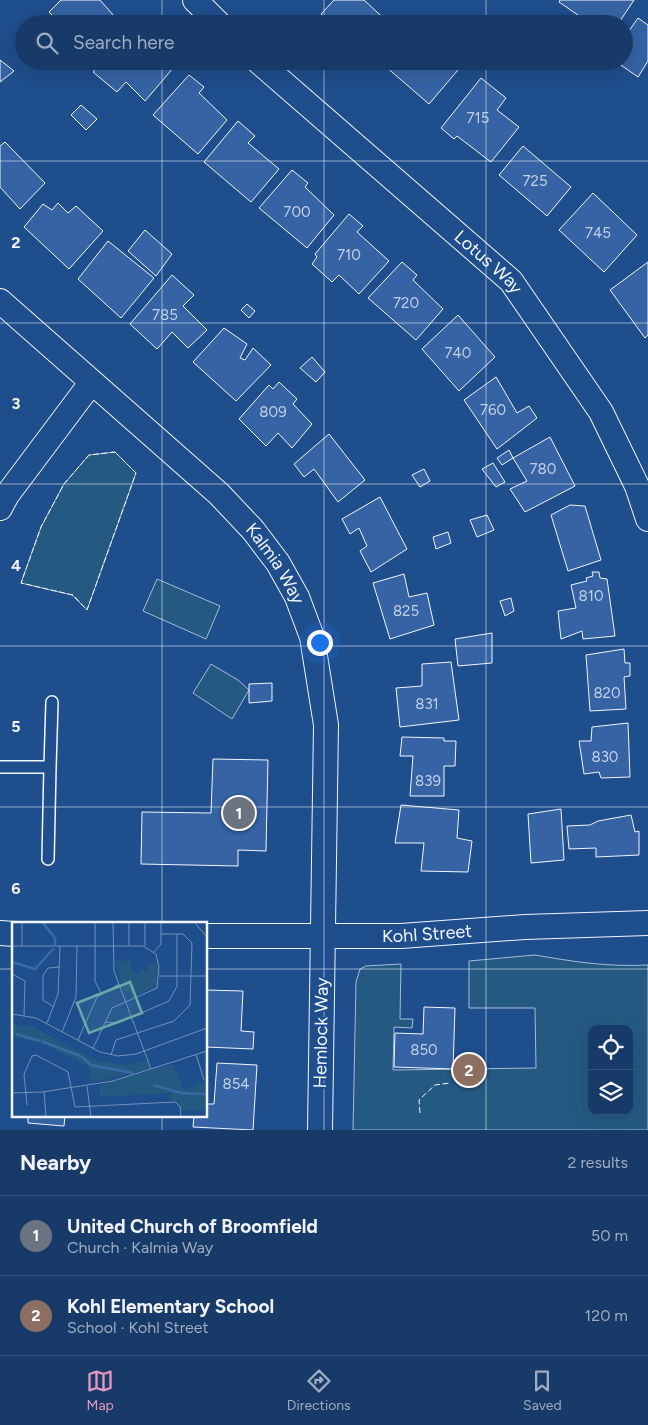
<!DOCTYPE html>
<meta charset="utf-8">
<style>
:root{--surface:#173a69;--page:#20416f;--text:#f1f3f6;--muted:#9eadc0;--line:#36547d;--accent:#e797bd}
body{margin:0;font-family:Figtree,sans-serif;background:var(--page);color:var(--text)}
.controls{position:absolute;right:15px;bottom:15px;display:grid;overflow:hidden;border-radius:10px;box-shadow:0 5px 20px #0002}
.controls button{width:45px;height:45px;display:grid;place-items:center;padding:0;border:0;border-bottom:1px solid var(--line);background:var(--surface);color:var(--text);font:25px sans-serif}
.you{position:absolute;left:319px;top:642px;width:18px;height:18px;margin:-12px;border:4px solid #fff;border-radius:50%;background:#1a73e8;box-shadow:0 0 0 8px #1a73e833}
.badge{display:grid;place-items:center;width:32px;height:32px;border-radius:50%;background:var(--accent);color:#fff;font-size:16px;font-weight:700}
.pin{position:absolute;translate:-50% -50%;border:2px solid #fff;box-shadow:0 1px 5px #0006}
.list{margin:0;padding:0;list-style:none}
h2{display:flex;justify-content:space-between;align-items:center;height:65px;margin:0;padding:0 20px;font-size:21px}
h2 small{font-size:16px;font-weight:400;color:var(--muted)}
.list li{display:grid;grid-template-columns:32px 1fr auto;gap:15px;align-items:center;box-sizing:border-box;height:80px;padding:0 20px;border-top:1px solid var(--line)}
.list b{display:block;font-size:19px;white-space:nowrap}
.list p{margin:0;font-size:16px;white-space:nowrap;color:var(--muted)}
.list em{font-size:16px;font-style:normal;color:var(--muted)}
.icon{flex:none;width:28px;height:28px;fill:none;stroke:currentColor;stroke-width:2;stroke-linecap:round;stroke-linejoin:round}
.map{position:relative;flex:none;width:648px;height:1130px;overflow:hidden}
.search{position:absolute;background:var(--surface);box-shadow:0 5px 20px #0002;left:15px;right:15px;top:15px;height:55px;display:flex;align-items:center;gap:12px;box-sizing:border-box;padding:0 18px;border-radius:28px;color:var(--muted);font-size:19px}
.sheet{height:225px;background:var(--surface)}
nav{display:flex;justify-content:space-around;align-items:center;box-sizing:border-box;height:70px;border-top:1px solid var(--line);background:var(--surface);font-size:14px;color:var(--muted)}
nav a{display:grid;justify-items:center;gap:2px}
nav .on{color:var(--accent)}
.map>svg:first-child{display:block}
</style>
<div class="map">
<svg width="648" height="1130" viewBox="0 0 648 1130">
<rect width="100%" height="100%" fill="#1f4e8c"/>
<path fill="#245a82" stroke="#a8bbd7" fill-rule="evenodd" d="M115 452 136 473 87 610 72 595 21 583 41 527 64 484 89 455Z
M157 579 220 606 206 639 143 611Z
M211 664 238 680 249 690 232 719 193 693Z
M535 955C576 962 606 967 648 965V1130H353L356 982 360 969 366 966 401 964 400 1019H413L412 1028 394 1027 393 1070 536 1068 535 1008H469V961ZM592 1029H629V1111H592Z"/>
<path fill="#3563a3" stroke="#f2f6ff" d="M61 0H100L121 24H61L49 12Z
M334 0H364L390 24H332L321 14Z
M560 0H634L618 24H591L559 2Z
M638 18 648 25V61L638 77 615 61H624V38Z
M0 60 14 71 0 82Z
M103 61H169L174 67 145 101 126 82 117 92 93 72Z
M389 61H447L458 70 429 104 385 66Z
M189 75 204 87 199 93 227 120 198 154 153 115Z
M481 78 506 98 497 110 519 127 491 162 457 136 454 139 441 128Z
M81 105 97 119 86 130 71 115Z
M238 121 255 136 248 143 279 169 251 202 204 162Z
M5 142 45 183 20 209 0 187V146Z
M523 146 571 187 547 216 499 175Z
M292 170 308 183 305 187 334 215 307 248 259 208Z
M593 193 637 235 604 272 559 230Z
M58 203 68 213 76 206 103 231 69 269 24 227 43 204 52 210Z
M349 214 363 226 357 232 389 261 359 294 339 275 332 282 312 264 317 257 315 254Z
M145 230 172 254 156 276 128 251Z
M108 241 154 278 121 318 78 279Z
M402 262 417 275 413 280 443 309 416 340 368 298Z
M648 262V335L645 338 610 290Z
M172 275 194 295 183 306 207 330 188 348 172 332 157 349 130 324Z
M247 304 255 311 249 318 241 310Z
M458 315 495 357 459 391 422 349Z
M224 328 247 344 240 358 245 360 253 348 271 365 236 401 193 362Z
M312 357 325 372 316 382 300 368Z
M496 377 517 413 529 406 537 418 497 449 464 400Z
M279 382 297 399 293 404 312 424 292 448 278 433 266 446 239 419 269 385 273 389Z
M329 434 365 480 338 502 314 469 304 477 294 464Z
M550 437 575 486 525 512 510 489 527 481 513 458Z
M509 450 513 458 502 465 497 458Z
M493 463 505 482 496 487 482 469Z
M424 469 430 481 420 487 412 475Z
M380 497 407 549 371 572 360 551 367 546 359 528 350 534 342 519Z
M570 505 585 506 601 560 568 571 551 515Z
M487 515 494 530 477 537 470 520Z
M448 532 451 543 436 549 433 537Z
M592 572H599L600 578 607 579 615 636 583 639 582 631 561 639 558 611 576 608 571 585 587 581 586 578 593 576Z
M404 574 409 597 427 593 434 625 390 639 373 583Z
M511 598 514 611 505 616 500 601Z
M492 633V663L458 666 455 639Z
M624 649 625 663H630V676L624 677 626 709 590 711 586 655Z
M451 662 459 720 400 727 396 688 422 686V664Z
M272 683V701L249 703V684Z
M628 723 630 777 601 778 599 772 584 774 579 741H591L592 727Z
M402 737 444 738V741H456L455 766H444V796H410L413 756H400Z
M213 759 268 760 266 851 238 850V866L141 864 142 812 211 813Z
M401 805 459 810 457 838 472 841 468 872 421 871 424 843H395Z
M561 809 564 860 531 863 528 814Z
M631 815 635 832 639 831V855L596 857V848L569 849 567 826 590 825 598 821Z
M206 990 243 991 241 1031 254 1032 253 1049 206 1047Z
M424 1007 455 1008 453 1069 394 1067 395 1033 423 1034Z
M217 1063 257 1065 253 1130 193 1127 194 1116H206V1104H214Z
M28 1116H65L64 1126 28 1123Z"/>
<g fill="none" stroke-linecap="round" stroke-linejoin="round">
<defs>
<path id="lane" d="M0 767H50L48 859
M50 767 52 702"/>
<g id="street">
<path d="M195 0 219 24"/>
<path id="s1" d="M258 61 511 281 601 412 637 486 648 519"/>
<path id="s2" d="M0 301 219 494 253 530 278 563 297 597 312 637 326 725 320 1130"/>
<path d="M0 508 7 495 91 383"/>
<path d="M0 933 14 934"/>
<path id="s3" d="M206 936H401L525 927 648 923"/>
</g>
</defs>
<use href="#lane" stroke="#f2f6ff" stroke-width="14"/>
<use href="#street" stroke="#f2f6ff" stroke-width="26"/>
<use href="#lane" stroke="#1f4e8c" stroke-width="11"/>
<use href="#street" stroke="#1f4e8c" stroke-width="24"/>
<path stroke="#f2f6ff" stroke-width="1" stroke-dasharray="6 2.5" stroke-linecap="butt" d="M115 452 136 473 87 610 73 595 21 583 41 527 64 484 89 455Z
M420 1113 419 1100 435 1085 450 1083"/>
</g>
<path fill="none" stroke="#f2f6ff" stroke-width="1" stroke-opacity="0.55" d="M162 0V24M324 0V24M486 0V24M162 61V924M324 61V1130M486 61V1130M0 161H648M0 323H648M0 484H648M0 646H648M0 807H648M0 969H14M206 969H648M162 1116V1130"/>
<g text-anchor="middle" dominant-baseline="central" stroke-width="4" stroke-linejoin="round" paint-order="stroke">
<g font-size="15" fill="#c3d1e8">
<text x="478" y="118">715</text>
<text x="535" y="181">725</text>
<text x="297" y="212">700</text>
<text x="598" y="233">745</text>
<text x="349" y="255">710</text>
<text x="406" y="303">720</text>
<text x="165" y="315">785</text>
<text x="458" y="353">740</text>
<text x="493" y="410">760</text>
<text x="273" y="412">809</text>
<text x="543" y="469">780</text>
<text x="591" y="596">810</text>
<text x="406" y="611">825</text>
<text x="607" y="693">820</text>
<text x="427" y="704">831</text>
<text x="605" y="757">830</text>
<text x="428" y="781">839</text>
<text x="424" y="1050">850</text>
<text x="236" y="1084">854</text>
</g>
<g font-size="18" fill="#f2f6ff" stroke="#1f4e8c">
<text stroke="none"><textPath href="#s1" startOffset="306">Lotus Way</textPath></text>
<text stroke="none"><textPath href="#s2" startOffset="382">Kalmia Way</textPath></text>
<text stroke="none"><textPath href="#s3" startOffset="221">Kohl Street</textPath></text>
<text transform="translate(321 1033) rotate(-89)">Hemlock Way</text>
</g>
</g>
<g transform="translate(12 922)">
<rect width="195" height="195" fill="#1f4e8c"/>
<path d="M103 39H107L109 44V39H119L120 52 123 49 125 53 130 47 136 50 138 41H146L145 64 116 77 120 73 117 67 113 72ZM0 102 21 105 68 130 72 123 70 131 86 139 114 143 135 138 138 147 79 161 77 145 30 121 0 114ZM161 142 172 168 195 158V187L169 189 167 181 159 179 158 171 88 175V163Z" fill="#245a82"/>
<path fill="none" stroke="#3b69a3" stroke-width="2.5" d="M30 0 43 16V23M0 40 23 47 42 26M4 112 28 119M29 119 68 134M69 134 79 143 121 151M141 163 169 171 195 172"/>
<path fill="none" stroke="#7391ba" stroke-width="1" d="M46 0H83M83 0V59L89 71M101 0 102 49 139 147M117 0V24M182 0 195 15M0 24H131L144 32 147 45 145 66 100 86 81 126M10 24V0M133 24V0M142 30 149 22V0M0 52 13 59 12 93M147 54H195M42 85 31 78V54L36 46 48 45M0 92 24 96 88 130 106 134 124 132 195 106M93 100 106 101 157 79 165 64V12M35 101 46 72 48 24M50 110 64 75 65 24M66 118 85 75 107 62M184 132 192 158M99 133 104 118 162 99 178 83 180 21 171 12H149M75 164 79 195M32 169 34 195M0 171 30 170 101 159 195 129M15 183 12 152 20 134 24 133 56 150 63 185 163 180 168 184 169 195"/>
<path fill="#6aa9a8" fill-opacity="0.15" stroke="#6aa9a8" stroke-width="2.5" d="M118 60 130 91 77 111 65 81Z"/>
<rect width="195" height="195" fill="none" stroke="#f2f6ff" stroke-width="2.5"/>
</g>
<g font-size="16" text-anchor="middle" font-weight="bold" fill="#f2f6ff" stroke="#1f4e8c" stroke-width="4" stroke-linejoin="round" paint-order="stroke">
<text x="16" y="248">2</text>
<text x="16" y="409">3</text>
<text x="16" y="571">4</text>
<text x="16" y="732">5</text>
<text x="16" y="894">6</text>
</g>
</svg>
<div class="controls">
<button><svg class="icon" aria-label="locate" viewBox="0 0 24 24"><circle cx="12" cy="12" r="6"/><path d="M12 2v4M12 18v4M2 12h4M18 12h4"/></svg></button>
<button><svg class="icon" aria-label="layers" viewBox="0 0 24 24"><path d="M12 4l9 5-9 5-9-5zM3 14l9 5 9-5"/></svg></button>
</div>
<div class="you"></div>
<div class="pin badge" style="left:239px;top:813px;background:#6b7280">1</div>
<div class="pin badge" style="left:469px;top:1070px;background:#8d6e63">2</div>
<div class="search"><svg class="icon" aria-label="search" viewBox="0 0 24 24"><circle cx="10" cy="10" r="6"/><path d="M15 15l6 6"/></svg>Search here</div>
</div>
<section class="sheet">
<h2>Nearby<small>2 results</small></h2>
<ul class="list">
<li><span class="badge" style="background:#6b7280">1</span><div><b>United Church of Broomfield</b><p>Church · Kalmia Way</p></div><em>50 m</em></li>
<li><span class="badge" style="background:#8d6e63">2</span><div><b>Kohl Elementary School</b><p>School · Kohl Street</p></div><em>120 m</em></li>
</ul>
</section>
<nav>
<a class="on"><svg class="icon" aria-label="map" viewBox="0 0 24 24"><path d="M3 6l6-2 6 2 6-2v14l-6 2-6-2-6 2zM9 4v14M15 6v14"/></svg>Map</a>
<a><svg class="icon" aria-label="directions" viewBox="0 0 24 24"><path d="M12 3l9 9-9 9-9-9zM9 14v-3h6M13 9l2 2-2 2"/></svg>Directions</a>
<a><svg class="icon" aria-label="saved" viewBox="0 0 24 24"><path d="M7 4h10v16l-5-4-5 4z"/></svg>Saved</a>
</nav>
